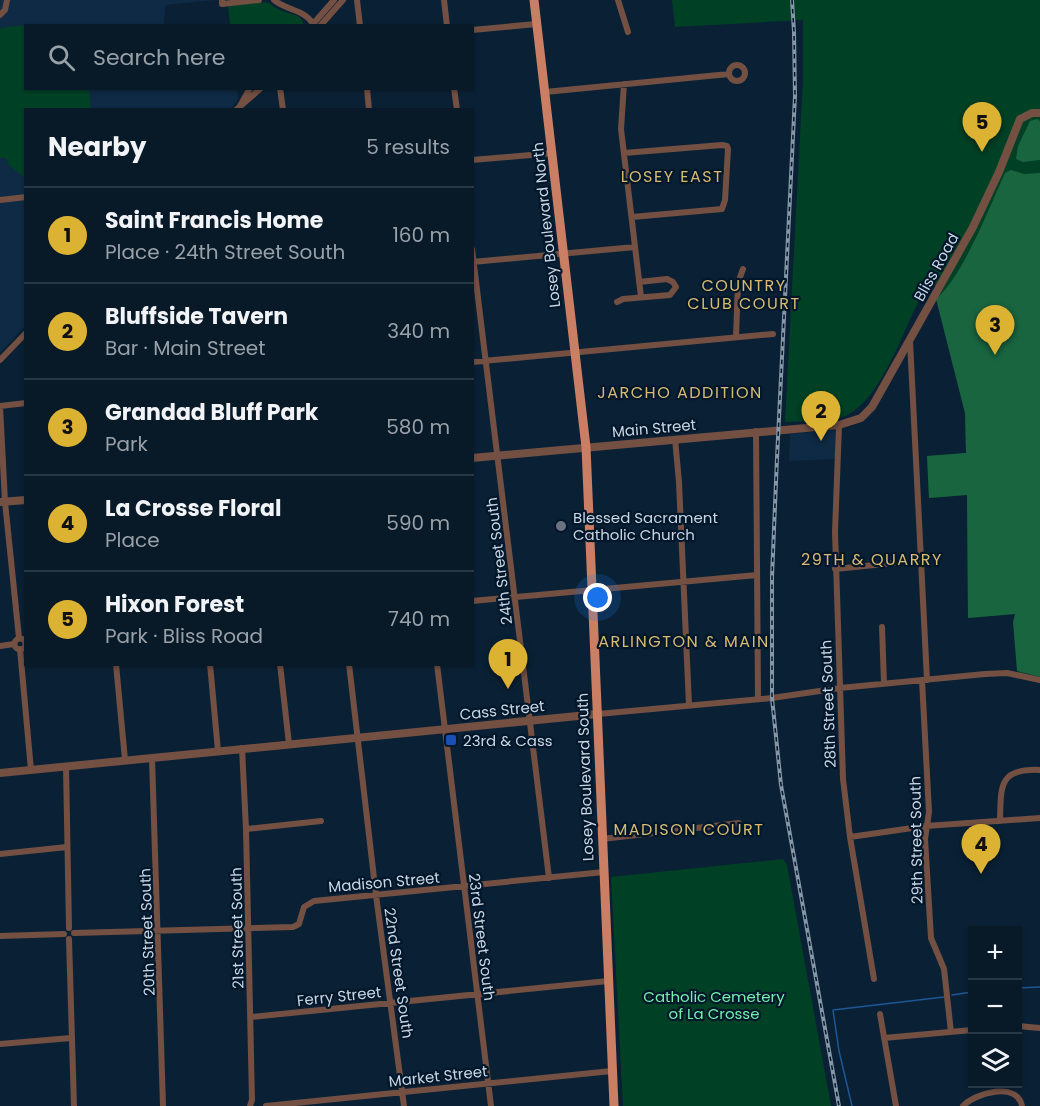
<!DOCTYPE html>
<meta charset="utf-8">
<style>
:root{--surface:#081928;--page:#112230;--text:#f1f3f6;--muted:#98a0a8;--line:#293845;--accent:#dcb233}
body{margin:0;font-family:Poppins,sans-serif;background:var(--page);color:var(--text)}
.controls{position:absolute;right:18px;bottom:18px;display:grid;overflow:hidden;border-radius:0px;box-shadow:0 2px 4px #0004}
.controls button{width:54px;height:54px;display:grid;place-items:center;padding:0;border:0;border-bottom:2px solid var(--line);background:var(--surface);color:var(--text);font:30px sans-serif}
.you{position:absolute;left:598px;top:598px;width:21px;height:21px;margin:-15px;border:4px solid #fff;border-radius:50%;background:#1a73e8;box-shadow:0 0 0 9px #1a73e833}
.badge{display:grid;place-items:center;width:39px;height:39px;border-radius:50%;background:var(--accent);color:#111;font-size:20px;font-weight:700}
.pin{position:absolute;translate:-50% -50px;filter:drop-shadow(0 2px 3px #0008)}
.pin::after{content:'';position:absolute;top:32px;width:21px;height:18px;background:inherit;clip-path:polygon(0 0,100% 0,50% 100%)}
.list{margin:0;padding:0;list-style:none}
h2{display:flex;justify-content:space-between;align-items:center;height:78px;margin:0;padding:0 24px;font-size:26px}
h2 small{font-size:20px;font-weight:400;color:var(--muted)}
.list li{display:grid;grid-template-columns:39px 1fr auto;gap:18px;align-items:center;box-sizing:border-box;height:96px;padding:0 24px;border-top:2px solid var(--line)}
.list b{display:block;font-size:22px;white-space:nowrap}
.list p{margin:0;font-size:20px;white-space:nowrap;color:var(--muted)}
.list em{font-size:20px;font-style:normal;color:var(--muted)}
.icon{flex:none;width:33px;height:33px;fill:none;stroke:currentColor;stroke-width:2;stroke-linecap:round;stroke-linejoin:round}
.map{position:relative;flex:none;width:1040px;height:1106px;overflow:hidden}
.search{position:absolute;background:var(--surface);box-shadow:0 2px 4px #0004;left:24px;top:24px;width:450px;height:66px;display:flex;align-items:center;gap:15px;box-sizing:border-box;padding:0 21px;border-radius:0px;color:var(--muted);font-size:22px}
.panel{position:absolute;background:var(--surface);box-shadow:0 2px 4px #0004;left:24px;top:108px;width:450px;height:558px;border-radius:0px}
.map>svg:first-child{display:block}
</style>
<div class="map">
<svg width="1040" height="1106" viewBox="0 0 1040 1106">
<rect width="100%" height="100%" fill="#0a2135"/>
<path fill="#0e2a44" d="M0 0H216L165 5 164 25 26 26V88H237L238 99 230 110H26L25 326 0 353Z
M831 430 835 431V459L789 461 790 434Z"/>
<path fill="#004125" d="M672 0H1040V672L1019 674 1015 614 968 618 967 495 929 498 927 456 966 453 965 413 936 297 938 291 931 279C906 315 885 404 840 418 826 422 801 421 785 422L803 80V20L675 27Z
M266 2C271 4 275 8 280 10 290 15 302 13 304 26L230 25 228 6Z
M41 24 54 25 26 26V88L89 89 91 109 26 110 25 178 9 165 6 158H0V29L5 27Z
M783 859 787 865 831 1106H623L611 877Z"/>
<path fill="#196540" d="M1037 119 1040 121V160L1023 162 1016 159 1018 146 1030 121Z
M1011 170 1024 174 1040 173V677L1017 671 1013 622 1015 614 968 618 967 495 929 498 927 456 966 453 965 413 936 299C963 276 989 208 1005 173Z"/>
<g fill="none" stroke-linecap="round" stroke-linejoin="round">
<path stroke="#1d5796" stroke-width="1.5" d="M1018 988 1040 987
M952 995 972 992
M852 1106 839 1051 833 1010 944 997"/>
<path stroke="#745043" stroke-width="6" d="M222 0V4L259 0
M274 0C287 11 306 9 314 26
M357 0 360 26
M444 0 447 26
M618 0 628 32
M0 15 5 10 7 0
M313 24 334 0
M320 26 343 0
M472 30 536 24
M729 73a8 8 0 1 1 16 0a8 8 0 1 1-16 0Z
M624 84 621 129 641 297
M280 88 283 110
M367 88 369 110
M454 88 457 110
M545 92 729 74
M240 106 250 88
M236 110 261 88
M624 153 722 145 727 146 728 149 725 200 722 209 632 217
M472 160 553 153
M0 200 26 197
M472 249 549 878
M472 262 635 247
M617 302 623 299 670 295 676 287 673 282 667 279 639 282
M736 337 738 283 743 269
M910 341 927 680
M0 360 26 333
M472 362 773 334
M839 425 835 532 843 779 850 837 874 979
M756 431 758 699
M675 439 679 482 689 705
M835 569 894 563
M472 601 757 575
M882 627 884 683
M19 638 5 502 0 406 26 403
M14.5 644a5.5 5.5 0 1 1 11 0a5.5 5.5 0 1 1-11 0Z
M0 646 14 644
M20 649 31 770
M116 664 125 760
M210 664 218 751
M280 664 289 744
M349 664 376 895 404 1106
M437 664 491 1106
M922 680 929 812 925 839 931 938 944 969 951 1032
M598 714 772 698 840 688 985 674 1007 673 1040 680
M242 748 246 829 252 1100 250 1106
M152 758 163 1106
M66 766 69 928
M1000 821C1001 787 998 768 1040 770
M246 829 321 821
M850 837 926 826 1040 818
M602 839 739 823
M0 854 67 847
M74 933 293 927 299 924 304 907 314 901 604 872
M0 936 64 934
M69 939 74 1106
M880 1014 896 1106
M251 1017 608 981
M1018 1026 1040 1028
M884 1038 972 1030
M0 1044 71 1038
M266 1106 612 1071
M963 1106C975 1093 1017 1081 1022 1106"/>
<path stroke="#745043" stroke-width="8" d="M472 458 839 425 861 418 872 407 973 227 999 172 1020 119 1032 113H1040
M0 502 26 500
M0 773 598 714"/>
<path stroke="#ca7f64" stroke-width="9" d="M534 0 586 447 614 1106"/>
<defs>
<path id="rail" d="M792 0 794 32 795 96 777 458 772 577V698L781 785 839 1106"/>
</defs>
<use href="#rail" stroke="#8596a6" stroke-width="4"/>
<use href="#rail" stroke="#03172b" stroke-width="1.5" stroke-dasharray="4.5" stroke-linecap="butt"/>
</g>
<circle fill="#6b7280" stroke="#03172b" stroke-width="2" cx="561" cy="526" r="6"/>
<rect fill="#1a4fb4" stroke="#03172b" stroke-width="2" x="445" y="734" width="12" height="12" rx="3"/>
<g text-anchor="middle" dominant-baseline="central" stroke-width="4.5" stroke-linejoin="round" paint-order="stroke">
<g font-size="15" fill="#c8d5e3" stroke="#03172b">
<text transform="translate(546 225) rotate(-96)">Losey Boulevard North</text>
<text transform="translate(936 267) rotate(-61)">Bliss Road</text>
<text transform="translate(654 428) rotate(-5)">Main Street</text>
<text transform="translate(499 561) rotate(-97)">24th Street South</text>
<text transform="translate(828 704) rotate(-92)">28th Street South</text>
<text transform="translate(502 710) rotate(-6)">Cass Street</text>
<text transform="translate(585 777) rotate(-92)">Losey Boulevard South</text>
<text transform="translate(916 840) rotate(-91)">29th Street South</text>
<text transform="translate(384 882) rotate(-5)">Madison Street</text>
<text transform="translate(237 928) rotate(-91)">21st Street South</text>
<text transform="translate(147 932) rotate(-92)">20th Street South</text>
<text transform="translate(482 937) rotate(83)">23rd Street South</text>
<text transform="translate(399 973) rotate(82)">22nd Street South</text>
<text transform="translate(339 996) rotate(-6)">Ferry Street</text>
<text transform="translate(438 1076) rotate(-6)">Market Street</text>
</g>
<g font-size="15" fill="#c8d5e3" stroke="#03172b" text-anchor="start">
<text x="573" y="517">Blessed Sacrament<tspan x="573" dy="17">Catholic Church</tspan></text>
<text x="463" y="740">23rd &amp; Cass</text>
</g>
<g font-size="15" fill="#73f1ac" stroke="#03172b">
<text x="714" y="996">Catholic Cemetery<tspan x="714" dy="17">of La Crosse</tspan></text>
</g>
<g font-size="16" letter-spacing="1.5" fill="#d8bb70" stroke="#03172b">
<text x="672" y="176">LOSEY EAST</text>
<text x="744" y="285">COUNTRY<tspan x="744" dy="18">CLUB COURT</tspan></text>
<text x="680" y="392">JARCHO ADDITION</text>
<text x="872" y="559">29TH &amp; QUARRY</text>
<text x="684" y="641">ARLINGTON &amp; MAIN</text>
<text x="689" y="829">MADISON COURT</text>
</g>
</g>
</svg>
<div class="controls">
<button>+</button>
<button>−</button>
<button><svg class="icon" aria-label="layers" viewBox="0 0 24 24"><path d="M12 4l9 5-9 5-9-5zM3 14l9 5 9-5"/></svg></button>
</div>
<div class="you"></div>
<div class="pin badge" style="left:508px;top:689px">1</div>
<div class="pin badge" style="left:821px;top:441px">2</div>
<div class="pin badge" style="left:995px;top:355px">3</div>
<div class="pin badge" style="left:981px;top:874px">4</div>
<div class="pin badge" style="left:982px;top:152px">5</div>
<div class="search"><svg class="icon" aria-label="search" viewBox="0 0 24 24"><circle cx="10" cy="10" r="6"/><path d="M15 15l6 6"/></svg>Search here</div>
<section class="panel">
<h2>Nearby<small>5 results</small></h2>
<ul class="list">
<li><span class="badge">1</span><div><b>Saint Francis Home</b><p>Place · 24th Street South</p></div><em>160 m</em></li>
<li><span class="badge">2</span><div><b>Bluffside Tavern</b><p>Bar · Main Street</p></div><em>340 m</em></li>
<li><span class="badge">3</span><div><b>Grandad Bluff Park</b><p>Park</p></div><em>580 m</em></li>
<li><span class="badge">4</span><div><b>La Crosse Floral</b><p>Place</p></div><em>590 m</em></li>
<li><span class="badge">5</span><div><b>Hixon Forest</b><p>Park · Bliss Road</p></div><em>740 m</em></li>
</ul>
</section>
</div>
